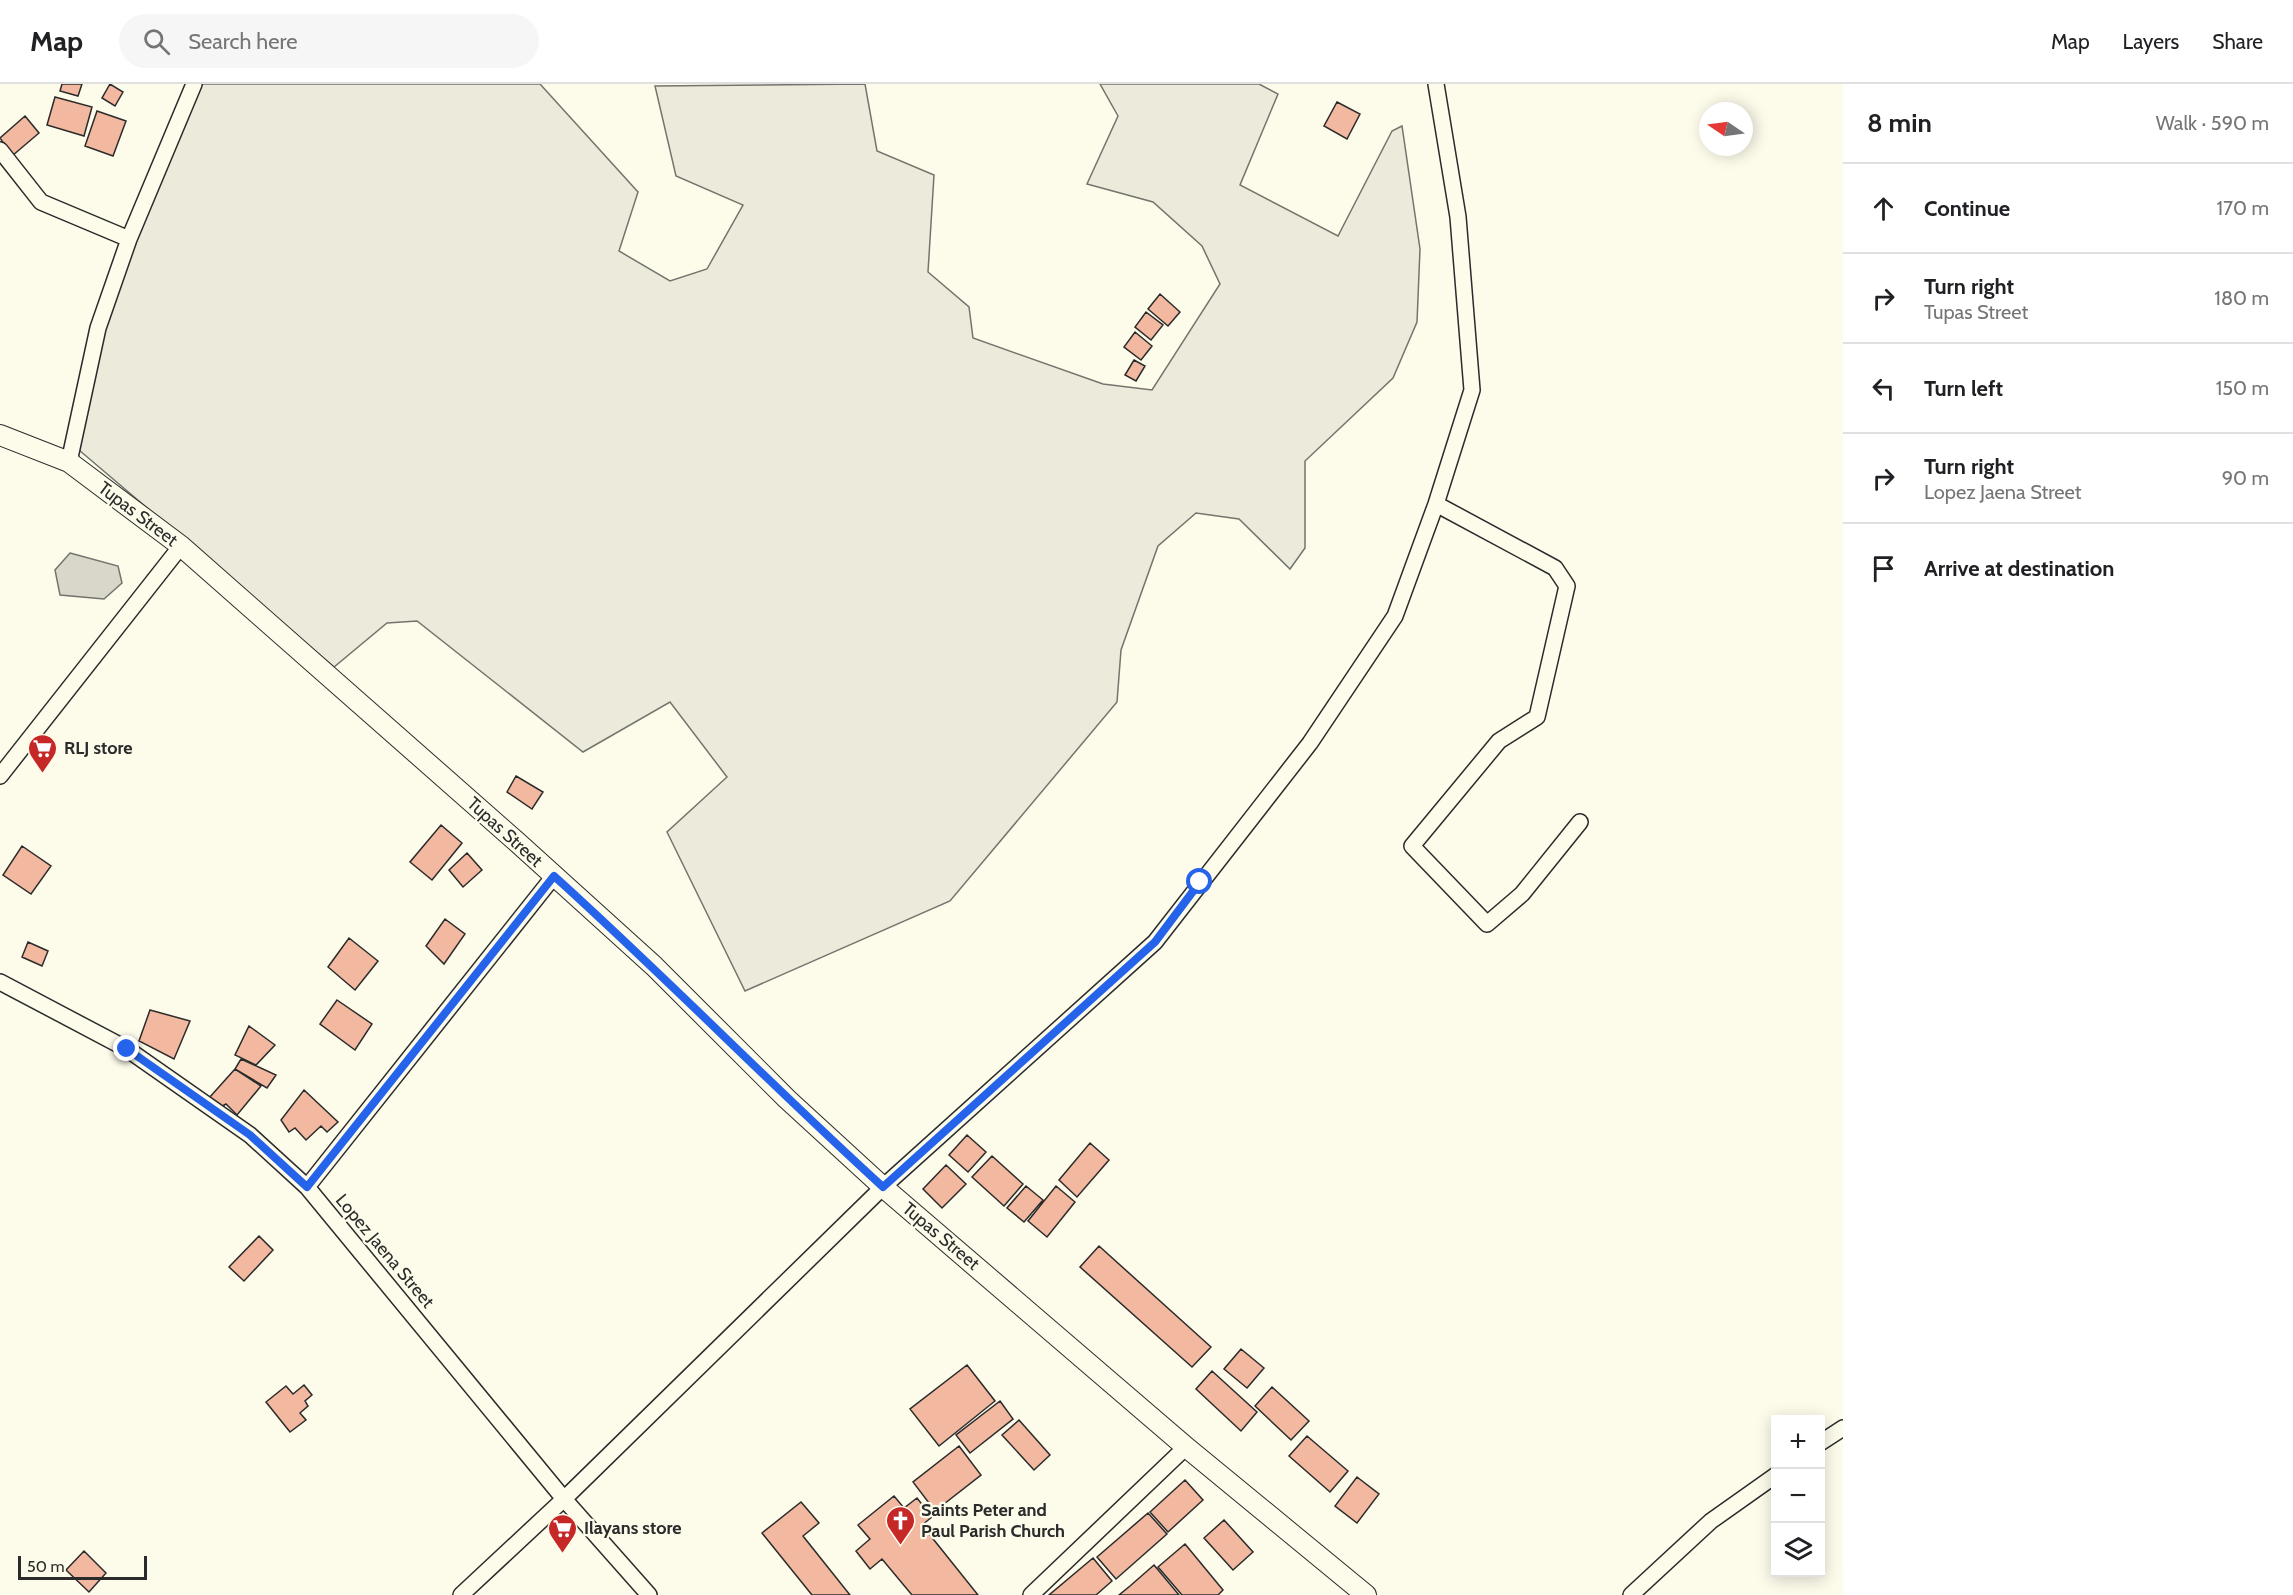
<!DOCTYPE html>
<meta charset="utf-8">
<style>
:root{--surface:#fff;--page:#f6f6f6;--text:#202124;--muted:#757577;--line:#e0e0e0}
body{margin:0;font-family:Cabin,sans-serif;background:var(--page);color:var(--text)}
.controls{position:absolute;right:18px;bottom:18px;display:grid;overflow:hidden;border-radius:0px;box-shadow:0 3px 15px #0003}
.controls button{width:54px;height:54px;display:grid;place-items:center;padding:0;border:0;border-bottom:2px solid var(--line);background:var(--surface);color:var(--text);font:30px sans-serif}
.compass{position:absolute;left:1699px;top:18px;width:54px;height:54px;border-radius:50%;background:var(--surface);box-shadow:0 3px 15px #0003;rotate:283deg}
.scale{position:absolute;left:18px;bottom:15px;width:129px;box-sizing:border-box;padding-left:6px;border:3px solid #2b2b2b;border-top:0;font-size:16px;line-height:21px;white-space:nowrap;color:#2b2b2b;-webkit-text-stroke:4px #fdfbea;paint-order:stroke}
.stop{position:absolute;width:18px;height:18px;margin:-14px;border:4px solid #2563eb;border-radius:50%;background:#fff}
.stop.end{background:#2563eb;border-color:#fff;box-shadow:0 2px 6px #0008}
.list{margin:0;padding:0;list-style:none}
h2{display:flex;justify-content:space-between;align-items:center;height:78px;margin:0;padding:0 24px;font-size:26px}
h2 small{font-size:20px;font-weight:400;color:var(--muted)}
.list li{display:grid;grid-template-columns:39px 1fr auto;gap:18px;align-items:center;box-sizing:border-box;height:90px;padding:0 24px;border-top:2px solid var(--line)}
.list b{display:block;font-size:22px;white-space:nowrap}
.list p{margin:0;font-size:20px;white-space:nowrap;color:var(--muted)}
.list em{font-size:20px;font-style:normal;color:var(--muted)}
.icon{flex:none;width:33px;height:33px;fill:none;stroke:currentColor;stroke-width:2;stroke-linecap:round;stroke-linejoin:round}
.map{position:relative;flex:none;width:1843px;height:1511px;overflow:hidden}
header{display:flex;align-items:center;gap:36px;box-sizing:border-box;height:84px;padding:0 30px;background:var(--surface);border-bottom:2px solid var(--line)}
header strong{font-size:28px}
nav{display:flex;gap:33px;margin-inline-start:auto;font-size:21px}
.search{width:420px;height:54px;background:var(--page);display:flex;align-items:center;gap:15px;box-sizing:border-box;padding:0 21px;border-radius:33px;color:var(--muted);font-size:22px}
main{display:flex}
aside{flex:1;background:var(--surface)}
.map>svg:first-child{display:block}
</style>
<header>
<strong>Map</strong>
<div class="search"><svg class="icon" aria-label="search" viewBox="0 0 24 24"><circle cx="10" cy="10" r="6"/><path d="M15 15l6 6"/></svg>Search here</div>
<nav><a>Map</a><a>Layers</a><a>Share</a></nav>
</header>
<main>
<div class="map">
<svg width="1843" height="1511" viewBox="0 0 1843 1511">
<rect width="100%" height="100%" fill="#fdfbea"/>
<path fill="#ecebdb" stroke="#74746e" stroke-width="1.5" d="M198 0H540L638 108 619 167 670 197 707 185 743 121 676 92 655 2 865 0 877 67 934 91 928 188 969 223 973 254 1103 300 1152 306 1220 200 1202 162 1153 118 1087 100 1118 32 1100 0H1259L1278 10 1240 101 1338 152 1392 47 1402 42 1420 165 1417 238 1393 294 1305 377V464L1290 485 1239 435 1196 429 1158 462 1121 566 1117 618 950 817 745 907 667 748 727 693 670 618 583 668 417 537 387 539 334 583 79 366 95 255Z"/>
<path fill="#d8d7c9" stroke="#74746e" stroke-width="1.5" d="M70 469 118 482 122 499 104 515 60 511 55 486Z"/>
<path fill="#f2b8a0" stroke="#2b2b2b" stroke-width="1.5" d="M62 0H82L78 12 60 7Z
M110 0 123 8 115 22 102 14Z
M55 13 92 23 84 52 47 41Z
M1337 18 1360 30 1347 55 1324 42Z
M97 27 126 37 113 72 85 62Z
M25 32 39 49 12 72 0 54Z
M1160 210 1180 228 1168 242 1148 225Z
M1146 228 1163 241 1151 256 1135 243Z
M1135 248 1152 262 1141 276 1124 263Z
M1134 276 1145 282 1136 297 1125 291Z
M516 692 543 708 532 725 507 708Z
M441 741 462 759 432 796 410 778Z
M22 762 51 782 31 810 3 791Z
M467 769 482 786 463 803 449 786Z
M445 835 465 850 444 880 426 862Z
M349 854 378 877 355 906 328 883Z
M28 858 48 867 42 882 22 873Z
M337 916 372 940 355 966 320 940Z
M150 926 190 937 174 975 139 957Z
M249 942 275 961 256 981 235 971Z
M241 975 276 991 267 1004 235 985Z
M235 985 261 1002 237 1031 226 1020 219 1024 209 1014Z
M304 1006 338 1038 327 1048 321 1042 306 1056 295 1044 289 1048 281 1036Z
M967 1051 986 1068 968 1088 949 1071Z
M1090 1059 1109 1076 1077 1113 1059 1096Z
M992 1072 1023 1100 1004 1122 972 1093Z
M946 1081 966 1100 942 1124 923 1105Z
M1026 1102 1043 1116 1024 1138 1007 1124Z
M1056 1102 1075 1118 1047 1153 1028 1137Z
M259 1152 273 1166 244 1197 229 1183Z
M1099 1162 1211 1263 1192 1283 1080 1183Z
M1241 1265 1264 1284 1247 1304 1224 1285Z
M967 1281 995 1317 939 1362 910 1325Z
M1212 1287 1257 1328 1241 1347 1196 1305Z
M304 1301 312 1311 305 1317 308 1322 300 1329 306 1336 290 1348 266 1318 286 1302 293 1310Z
M1272 1303 1309 1337 1291 1356 1255 1322Z
M1000 1317 1013 1335 970 1369 956 1351Z
M1019 1336 1050 1371 1034 1386 1002 1351Z
M1307 1352 1348 1387 1330 1408 1289 1372Z
M959 1362 981 1391 935 1427 913 1398Z
M1357 1393 1379 1410 1357 1439 1335 1422Z
M1185 1396 1203 1416 1168 1448 1150 1428Z
M894 1412 904 1424 917 1414 932 1433 922 1441 978 1511H912L882 1475 870 1485 856 1467 870 1455 858 1441Z
M801 1418 819 1439 803 1452 850 1511H812L762 1449Z
M1148 1429 1167 1450 1116 1495 1097 1473Z
M1224 1436 1253 1468 1233 1486 1204 1454Z
M1185 1460 1223 1506 1218 1511H1182L1158 1483Z
M84 1467 106 1489 89 1508 66 1486Z
M1093 1474 1112 1497 1096 1511H1049Z
M1154 1481 1179 1511H1119L1130 1502Z"/>
<g fill="none" stroke-linecap="round" stroke-linejoin="round">
<defs>
<path id="minor" d="M0 66 41 118 129 155
M69 378 98 244 129 155 194 0
M1436 420 1555 484 1567 502 1537 633 1499 657 1412 762 1487 840 1522 810 1580 738
M0 692 181 462
M0 898 127 965 250 1051 307 1103 564 1415 649 1511
M307 1103 554 792
M1820 1359 1843 1344
M461 1511 564 1415 883 1103 1155 858 1310 659 1395 532 1436 420 1472 306 1458 133 1436 0
M1031 1511 1186 1363
M1631 1511 1711 1437 1776 1391"/>
<path id="tertiary" d="M0 351 69 378 181 462 517 758 654 882 787 1015 883 1103 1186 1363 1366 1511"/>
</defs>
<use href="#minor" stroke="#2b2b2b" stroke-width="18"/>
<use href="#tertiary" stroke="#2b2b2b" stroke-width="22"/>
<use href="#minor" stroke="#fdfbea" stroke-width="15"/>
<use href="#tertiary" stroke="#fdfbea" stroke-width="20"/>
</g>
<g fill="none" stroke-linecap="round" stroke-linejoin="round">
<path stroke="#2563eb" stroke-width="8" d="M127 965 250 1051 307 1103 554 792C666 893 771 1001 883 1103L1155 858 1200 798"/>
</g>
<defs>
<symbol id="supermarket-pin" viewBox="-11 -11 22 30"><path d="M0 17L-7.5 6A9.5 9.5 0 1 1 7.5 6Z" fill="#c62828" stroke="#fdfbea"/><path d="M-6-5.5h2.5l.6 2H6L4.5 2H-2.5L-4.4-4H-6ZM-1.5 3.2a1.3 1.3 0 1 0 .1 0ZM3 3.2a1.3 1.3 0 1 0 .1 0Z" fill="#fff"/></symbol>
<symbol id="church-pin" viewBox="-11 -11 22 30"><path d="M0 17L-7.5 6A9.5 9.5 0 1 1 7.5 6Z" fill="#c62828" stroke="#fdfbea"/><path d="M-1.2-6h2.4v3.5h3.3v2.4h-3.3V6h-2.4V-.1h-3.3v-2.4h3.3Z" fill="#fff"/></symbol>
</defs>
<g fill-rule="evenodd">
<use href="#supermarket-pin" x="26" y="648" width="33" height="45"/>
<use href="#church-pin" x="884" y="1420" width="33" height="45"/>
<use href="#supermarket-pin" x="546" y="1428" width="33" height="45"/>
</g>
<g text-anchor="middle" dominant-baseline="central" stroke-width="4.5" stroke-linejoin="round" paint-order="stroke">
<g font-size="18" fill="#2b2b2b" stroke="#fdfbea">
<text transform="translate(138 430) rotate(37)">Tupas Street</text>
<text transform="translate(505 748) rotate(42)">Tupas Street</text>
<text transform="translate(941 1152) rotate(40)">Tupas Street</text>
<text transform="translate(385 1167) rotate(50)">Lopez Jaena Street</text>
</g>
<g font-size="18" font-weight="bold" fill="#2b2b2b" stroke="#fdfbea" text-anchor="start">
<text x="64" y="664">RLJ store</text>
<text x="921" y="1426">Saints Peter and<tspan x="921" dy="21">Paul Parish Church</tspan></text>
<text x="584" y="1444">Ilayans store</text>
</g>
</g>
</svg>
<div class="controls">
<button>+</button>
<button>−</button>
<button><svg class="icon" aria-label="layers" viewBox="0 0 24 24"><path d="M12 4l9 5-9 5-9-5zM3 14l9 5 9-5"/></svg></button>
</div>
<svg class="compass" viewBox="-18 -18 36 36"><path d="M0-13l5 13h-10z" fill="#e53935"/><path d="M0 13l5-13h-10z" fill="#757577"/></svg>
<div class="scale">50 m</div>
<div class="stop" style="left:1200px;top:798px"></div>
<div class="stop end" style="left:127px;top:965px"></div>
</div>
<aside>
<h2>8 min<small>Walk · 590 m</small></h2>
<ul class="list">
<li><svg class="icon" aria-label="ahead" viewBox="0 0 24 24"><path d="M12 20V5M6 11l6-6 6 6"/></svg><div><b>Continue</b></div><em>170 m</em></li>
<li><svg class="icon" aria-label="right" viewBox="0 0 24 24"><path d="M7 20v-9h11M14 6l5 5-5 5"/></svg><div><b>Turn right</b><p>Tupas Street</p></div><em>180 m</em></li>
<li><svg class="icon" aria-label="left" viewBox="0 0 24 24"><path d="M17 20v-9H6M10 6l-5 5 5 5"/></svg><div><b>Turn left</b></div><em>150 m</em></li>
<li><svg class="icon" aria-label="right" viewBox="0 0 24 24"><path d="M7 20v-9h11M14 6l5 5-5 5"/></svg><div><b>Turn right</b><p>Lopez Jaena Street</p></div><em>90 m</em></li>
<li><svg class="icon" aria-label="arrive" viewBox="0 0 24 24"><path d="M6 21V4h12l-3 4 3 4H6"/></svg><div><b>Arrive at destination</b></div></li>
</ul>
</aside>
</main>
